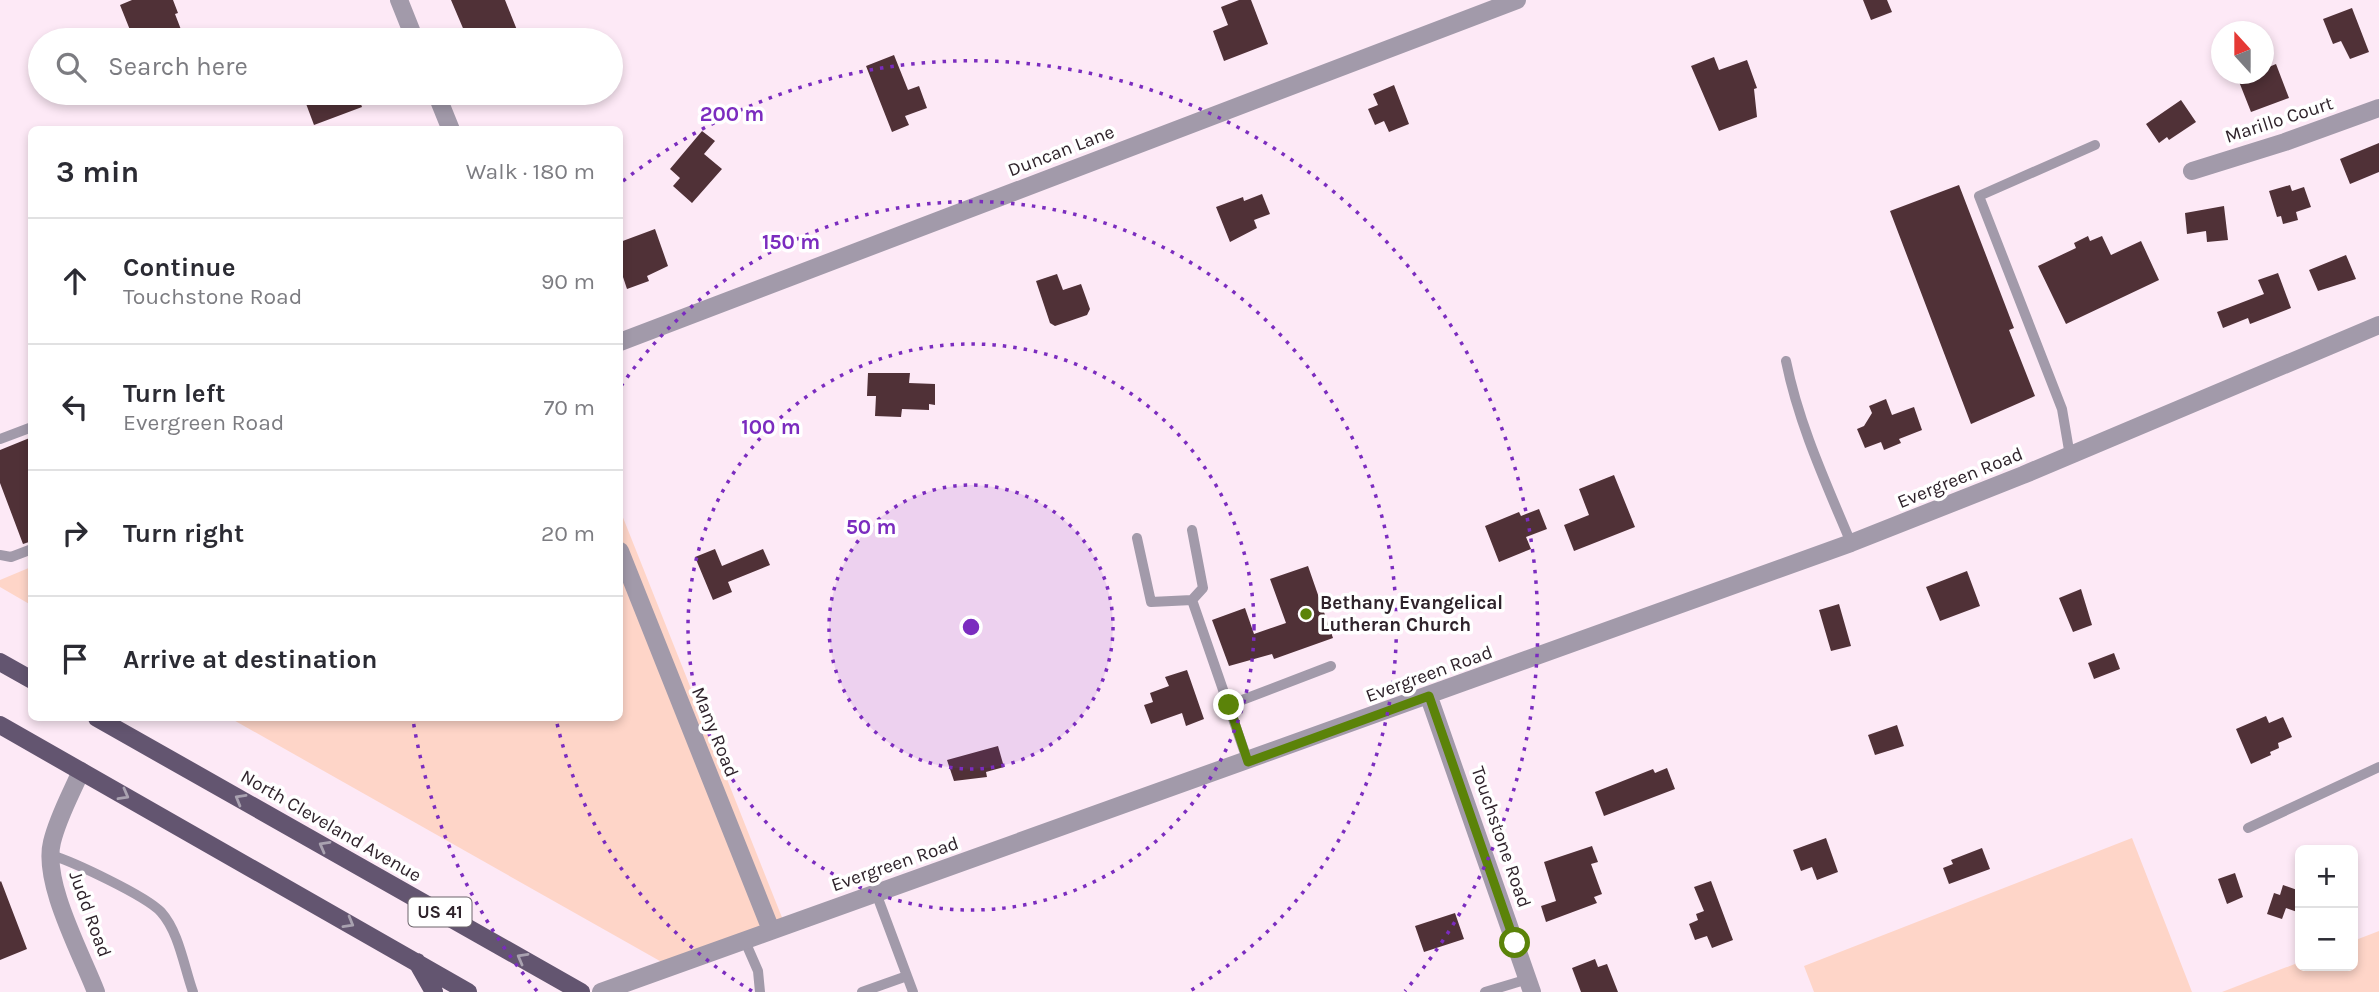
<!DOCTYPE html>
<meta charset="utf-8">
<style>
:root{--surface:#fff;--page:#f7f7f7;--text:#2b2b33;--muted:#7c7c81;--line:#e1e1e2}
body{margin:0;font-family:Karla,sans-serif;background:var(--page);color:var(--text)}
.controls{position:absolute;right:21px;bottom:21px;display:grid;overflow:hidden;border-radius:10px;box-shadow:0 4px 10px #0003}
.controls button{width:63px;height:63px;display:grid;place-items:center;padding:0;border:0;border-bottom:2px solid var(--line);background:var(--surface);color:var(--text);font:35px sans-serif}
.compass{position:absolute;left:2211px;top:21px;width:63px;height:63px;border-radius:50%;background:var(--surface);box-shadow:0 4px 10px #0003;rotate:339deg}
.stop{position:absolute;width:21px;height:21px;margin:-16px;border:5px solid #5b8309;border-radius:50%;background:#fff}
.stop.end{background:#5b8309;border-color:#fff;box-shadow:0 2px 7px #0008}
.list{margin:0;padding:0;list-style:none}
h2{display:flex;justify-content:space-between;align-items:center;height:91px;margin:0;padding:0 28px;font-size:30px}
h2 small{font-size:23px;font-weight:400;color:var(--muted)}
.list li{display:grid;grid-template-columns:46px 1fr auto;gap:21px;align-items:center;box-sizing:border-box;height:126px;padding:0 28px;border-top:2px solid var(--line)}
.list b{display:block;font-size:26px;white-space:nowrap}
.list p{margin:0;font-size:23px;white-space:nowrap;color:var(--muted)}
.list em{font-size:23px;font-style:normal;color:var(--muted)}
.icon{flex:none;width:38px;height:38px;fill:none;stroke:currentColor;stroke-width:2;stroke-linecap:round;stroke-linejoin:round}
.map{position:relative;flex:none;width:2379px;height:992px;overflow:hidden}
.search{position:absolute;background:var(--surface);box-shadow:0 4px 10px #0003;left:28px;top:28px;width:595px;height:77px;display:flex;align-items:center;gap:18px;box-sizing:border-box;padding:0 24px;border-radius:38px;color:var(--muted);font-size:26px}
.panel{position:absolute;background:var(--surface);box-shadow:0 4px 10px #0003;left:28px;top:126px;width:595px;height:595px;border-radius:10px}
.map>svg:first-child{display:block}
</style>
<div class="map">
<svg width="2379" height="992" viewBox="0 0 2379 992">
<rect width="100%" height="100%" fill="#fde9f6"/>
<path fill="#fed5c8" d="M620 510 783 920 667 965 230 718H620Z
M31 567V605L0 587V580Z
M2132 838 2192 992H1814L1804 966Z
M2379 931V992H2222L2300 962V966H2353V941Z"/>
<path fill="#503137" d="M132 0H173L178 13 175 14 185 40H134L120 5Z
M451 0H505L521 40H468Z
M1239 0H1251L1268 44 1224 61 1213 31 1228 25 1221 7Z
M1863 0H1887L1892 12 1871 20Z
M2352 8 2369 52 2350 59 2341 41 2333 44 2323 19Z
M894 55 908 90 919 86 927 108 905 116 909 125 892 132 866 66Z
M1714 57 1719 70 1747 60 1757 88 1754 89 1757 117 1719 131 1691 66Z
M2276 64 2289 98 2251 112 2236 74H2264V69Z
M1394 85 1409 124 1389 132 1384 121 1375 125 1368 109 1378 105 1373 94Z
M302 93H357L362 107 314 125Z
M2181 100 2196 122 2169 140 2167 137 2159 143 2146 124Z
M702 131 715 141 704 154 722 169 692 203 673 186 680 178 670 169Z
M2379 143V172L2350 184 2340 159Z
M1959 185 2014 328 2009 330 2035 396 1971 424 1890 211Z
M2290 185 2292 191 2304 187 2311 207 2296 212 2298 220 2283 224 2281 216 2277 217 2269 191Z
M1262 194 1270 214 1254 220 1257 228 1230 242 1216 207 1243 197 1244 201Z
M2224 206 2228 240 2207 242 2206 231 2187 234 2185 213Z
M655 229 668 266 647 276 649 281 627 289 620 268V242Z
M2088 236 2090 241 2102 236 2111 255 2141 241 2159 280 2066 324 2038 266 2076 248 2074 243Z
M2346 255 2356 279 2318 291 2309 270Z
M2278 273 2291 308 2250 324 2248 318 2223 328 2217 312 2264 294 2258 280Z
M1057 274 1063 290 1081 284 1090 309 1087 315 1055 326 1050 323 1036 281Z
M868 373H910L909 383 935 384V405L929 404V410L902 409 901 417 875 416 876 396H867Z
M1886 399 1892 415 1914 407 1922 430 1899 439 1901 443 1884 450 1881 442 1865 448 1857 429 1864 426 1872 413 1869 406Z
M32 437V541L23 544 0 483V450Z
M1614 475 1635 527 1574 551 1564 525 1589 515 1579 489Z
M1539 509 1547 529 1526 537 1531 549 1499 562 1485 526 1519 512 1521 516Z
M715 549 722 566 763 549 770 565 728 582 732 592 713 600 695 557Z
M1308 566 1333 638 1274 659 1272 654 1229 666 1212 620 1245 608 1254 634 1286 623 1270 579Z
M1967 571 1980 606 1940 621 1926 587Z
M2081 589 2092 625 2073 632 2059 598Z
M1839 604 1851 646 1831 651 1819 610Z
M2114 653 2120 669 2094 679 2088 663Z
M1187 670 1204 719 1186 726 1182 713 1151 724 1144 705 1153 702 1150 693 1169 686 1165 677Z
M2266 716 2269 723 2283 717 2292 737 2278 743 2279 748 2270 752 2271 755 2251 764 2236 729Z
M1897 725 1904 746 1875 755 1868 735Z
M998 746 1004 767 986 772 987 777 954 781 947 760Z
M1667 768 1675 789 1604 816 1595 792 1653 769 1655 773Z
M1826 838 1838 872 1817 880 1812 867 1801 871 1793 850Z
M1592 846 1598 862 1591 864 1602 894 1594 897 1597 903 1546 922 1541 906 1556 901 1544 862Z
M1982 848 1990 869 1949 884 1943 868 1953 864 1951 860Z
M2235 873 2243 897 2227 904 2218 879Z
M1 881 27 949 0 960V882Z
M1711 881 1733 940 1712 948 1707 936 1695 940 1689 924 1698 920 1696 914 1704 911 1694 887Z
M2283 885 2300 891V913L2286 908 2282 919 2267 914 2274 893 2280 895Z
M1455 913 1464 939 1424 952 1415 926Z
M1595 959 1598 967 1607 964 1618 992H1581L1572 968Z"/>
<g fill="none" stroke-linecap="round" stroke-linejoin="round">
<path stroke="#a29aaa" stroke-width="10" d="M1786 361C1799 425 1826 483 1851 543
M0 439 32 427
M2070 456 2062 409 1979 196 2095 145
M1192 530 1203 588 1192 600
M1137 538 1151 602 1192 600 1248 762
M0 555 11 557 32 549
M1229 705 1331 666
M2248 828 2379 767
M51 855C74 862 146 896 161 912 179 932 184 967 193 992
M876 893 913 992
M744 939 758 971 760 992
M862 992 907 976
M1485 992 1528 979"/>
<path stroke="#a29aaa" stroke-width="18" d="M399 0 415 40
M436 93 451 130
M2192 171 2285 142 2379 108
M620 342 1517 0
M620 551 771 930
M1429 697 1532 992
M81 771C71 794 58 817 52 842 42 882 81 953 96 992
M601 992 1851 543 2023 475 2379 325"/>
<path stroke="#635570" stroke-width="18" d="M0 662 32 680
M97 718 581 992
M0 725 468 992
M417 962 434 992"/>
</g>
<defs><path id="oneway-chevron" d="M-2-3.5L2.5 0L-2 3.5" fill="none" stroke-width="1.6" stroke-linecap="round" stroke-linejoin="round" transform="scale(1.75)"/></defs>
<g stroke="#a9a2b0">
<use href="#oneway-chevron" transform="translate(124 795) rotate(29)"/>
<use href="#oneway-chevron" transform="translate(240 799) rotate(-150)"/>
<use href="#oneway-chevron" transform="translate(324 846) rotate(-151)"/>
<use href="#oneway-chevron" transform="translate(349 923) rotate(30)"/>
<use href="#oneway-chevron" transform="translate(522 958) rotate(-151)"/>
</g>
<g fill="none" stroke-linecap="round" stroke-linejoin="round">
<path stroke="#5b8309" stroke-width="9" d="M1229 705 1248 762 1429 696 1515 943"/>
</g>
<circle cx="971" cy="627" r="142" fill="#7b2cbf" fill-opacity=".12"/>
<g fill="none" stroke="#7b2cbf" stroke-width="3.5" stroke-dasharray="3.5 7">
<circle cx="971" cy="627" r="142"/>
<circle cx="971" cy="627" r="283"/>
<path d="M752 991A425 425 0 0 1 556 719M621 386A425 425 0 1 1 1190 991"/>
<path d="M537 991A566 566 0 0 1 413 720M623 181A566 566 0 0 1 1405 991"/>
</g>
<circle fill="#5b8309" stroke="#fff" stroke-width="2.5" cx="1306" cy="614" r="7"/>
<g text-anchor="middle" dominant-baseline="central" stroke-width="7" stroke-linejoin="round" paint-order="stroke">
<rect fill="#fff" stroke="#6d656b" stroke-width="2" x="408.5" y="897.5" width="63" height="29" rx="5"/>
<g font-size="18" font-weight="bold" fill="#2f232b">
<text x="440" y="912">US 41</text>
</g>
<g font-size="19" fill="#2f232b" stroke="#fff">
<text transform="translate(2279 120) rotate(-18)">Marillo Court</text>
<text transform="translate(1061 151) rotate(-21)">Duncan Lane</text>
<text transform="translate(1960 478) rotate(-22)">Evergreen Road</text>
<text transform="translate(1429 674) rotate(-20)">Evergreen Road</text>
<text transform="translate(715 732) rotate(68)">Many Road</text>
<text transform="translate(331 826) rotate(30)">North Cleveland Avenue</text>
<text transform="translate(1501 837) rotate(71)">Touchstone Road</text>
<text transform="translate(895 864) rotate(-19)">Evergreen Road</text>
<text transform="translate(90 914) rotate(70)">Judd Road</text>
</g>
<g font-size="19" font-weight="bold" fill="#2f232b" stroke="#fff" text-anchor="start">
<text x="1320" y="603">Bethany Evangelical<tspan x="1320" dy="22">Lutheran Church</tspan></text>
</g>
</g>
<circle cx="971" cy="627" r="10" fill="#7b2cbf" stroke="#fff" stroke-width="3.5"/>
<g font-size="21" text-anchor="middle" font-weight="bold" fill="#7b2cbf" stroke="#fff" stroke-width="7" stroke-linejoin="round" paint-order="stroke">
<text x="732" y="121">200 m</text>
<text x="791" y="249">150 m</text>
<text x="771" y="434">100 m</text>
<text x="871" y="534">50 m</text>
</g>
</svg>
<div class="controls">
<button>+</button>
<button>−</button>
</div>
<svg class="compass" viewBox="-18 -18 36 36"><path d="M0-13l5 13h-10z" fill="#e53935"/><path d="M0 13l5-13h-10z" fill="#7c7c81"/></svg>
<div class="stop" style="left:1515px;top:943px"></div>
<div class="stop end" style="left:1229px;top:705px"></div>
<div class="search"><svg class="icon" aria-label="search" viewBox="0 0 24 24"><circle cx="10" cy="10" r="6"/><path d="M15 15l6 6"/></svg>Search here</div>
<section class="panel">
<h2>3 min<small>Walk · 180 m</small></h2>
<ul class="list">
<li><svg class="icon" aria-label="ahead" viewBox="0 0 24 24"><path d="M12 20V5M6 11l6-6 6 6"/></svg><div><b>Continue</b><p>Touchstone Road</p></div><em>90 m</em></li>
<li><svg class="icon" aria-label="left" viewBox="0 0 24 24"><path d="M17 20v-9H6M10 6l-5 5 5 5"/></svg><div><b>Turn left</b><p>Evergreen Road</p></div><em>70 m</em></li>
<li><svg class="icon" aria-label="right" viewBox="0 0 24 24"><path d="M7 20v-9h11M14 6l5 5-5 5"/></svg><div><b>Turn right</b></div><em>20 m</em></li>
<li><svg class="icon" aria-label="arrive" viewBox="0 0 24 24"><path d="M6 21V4h12l-3 4 3 4H6"/></svg><div><b>Arrive at destination</b></div></li>
</ul>
</section>
</div>
